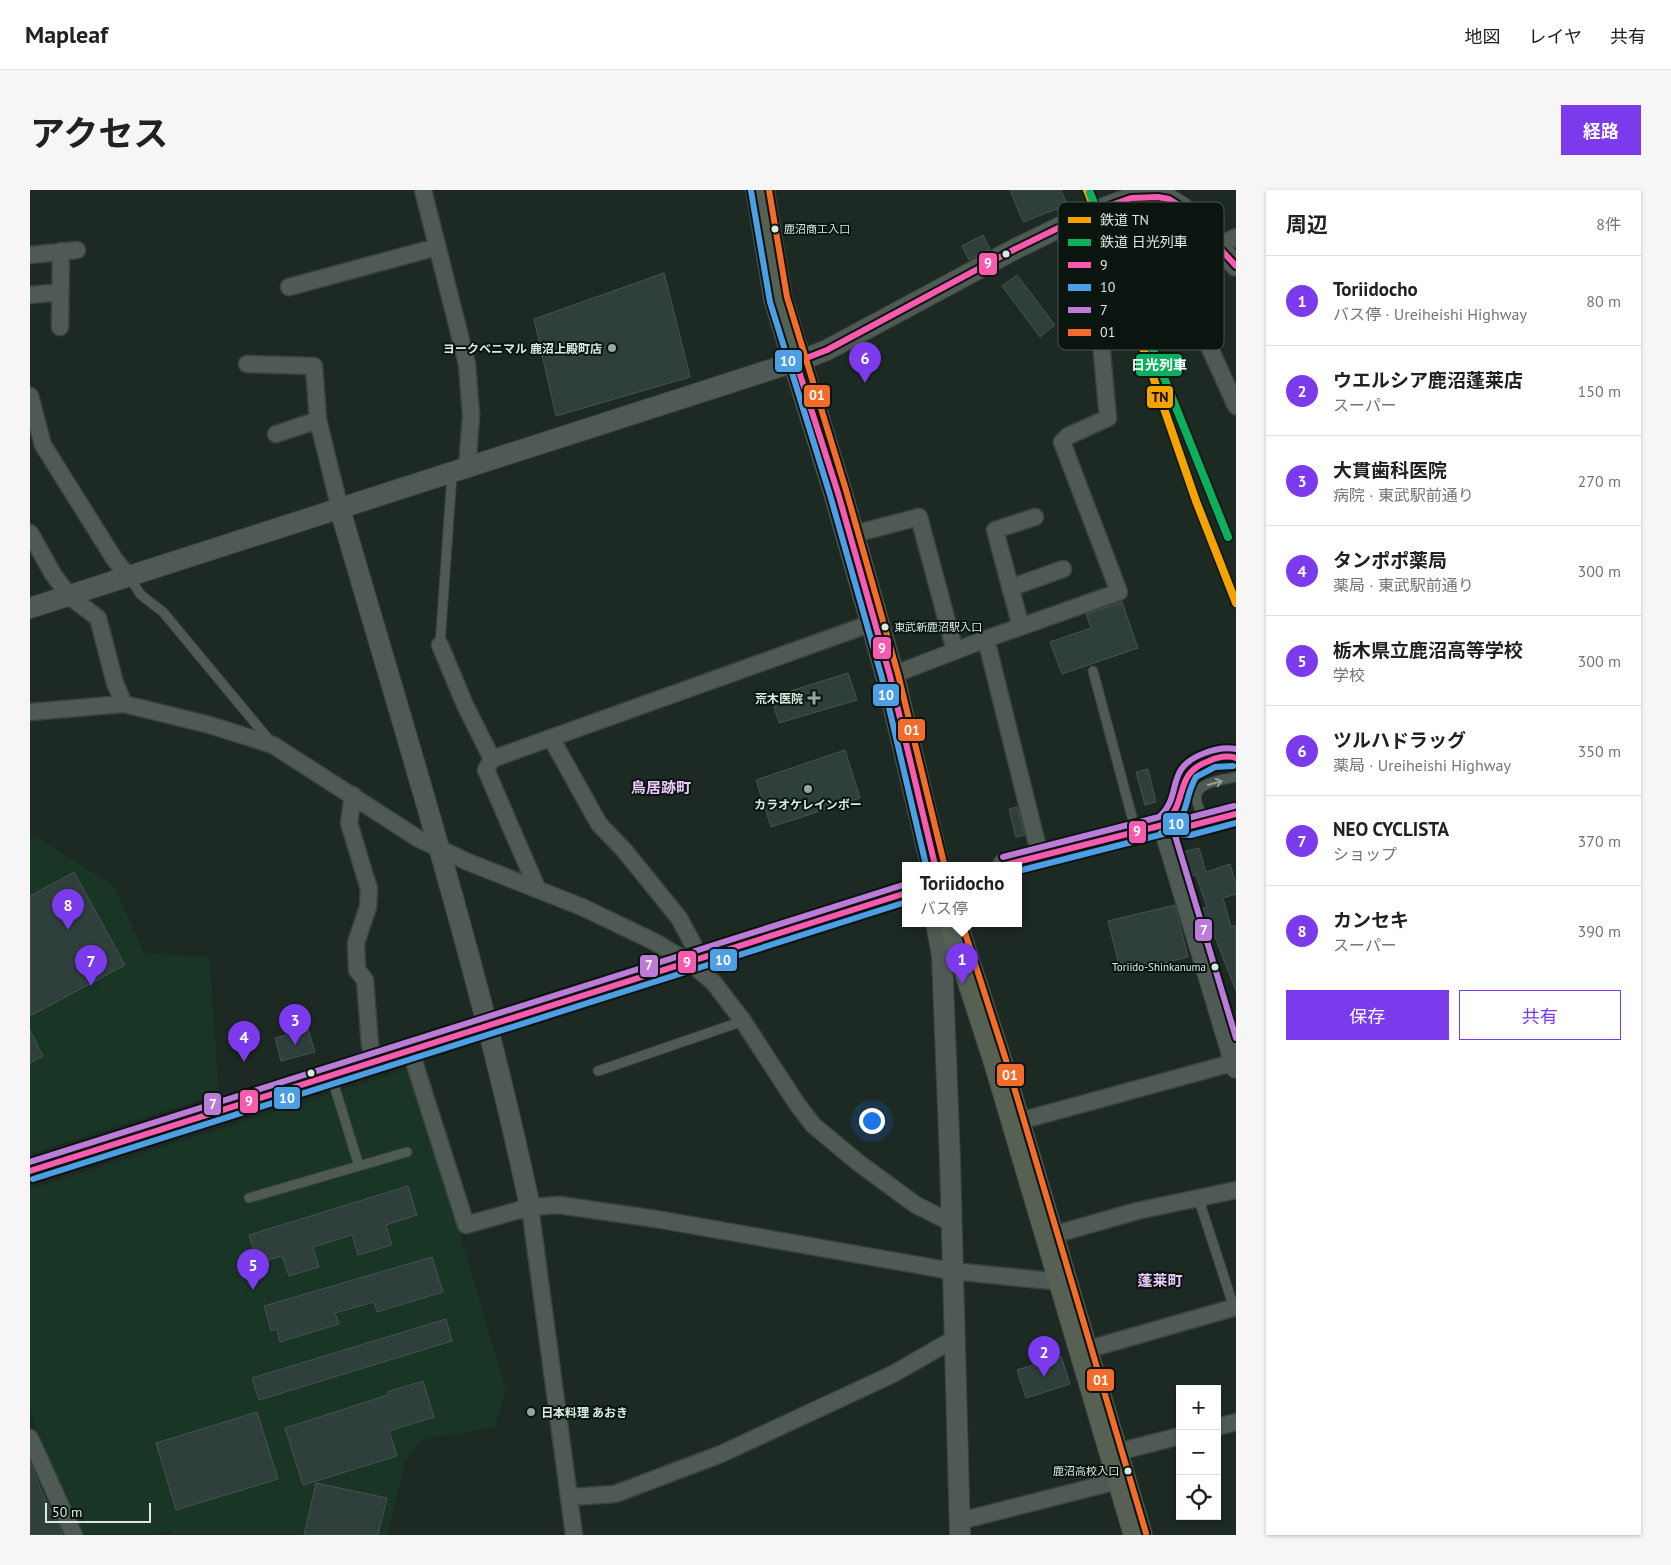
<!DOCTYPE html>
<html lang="ja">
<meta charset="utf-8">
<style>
:root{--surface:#fff;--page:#f6f6f6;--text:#202124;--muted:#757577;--line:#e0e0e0;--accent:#7c3aed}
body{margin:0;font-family:"PT Sans","Noto Sans JP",sans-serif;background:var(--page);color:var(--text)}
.controls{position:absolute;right:15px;bottom:15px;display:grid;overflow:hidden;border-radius:0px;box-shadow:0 1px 4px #0004}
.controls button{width:45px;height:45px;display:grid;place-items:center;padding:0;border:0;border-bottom:1px solid var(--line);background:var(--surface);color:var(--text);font:25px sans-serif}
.scale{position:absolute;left:15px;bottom:12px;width:106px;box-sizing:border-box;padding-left:5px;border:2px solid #dbeae1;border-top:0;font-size:14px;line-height:18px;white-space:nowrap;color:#dbeae1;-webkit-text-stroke:4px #0a150f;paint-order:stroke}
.you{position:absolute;left:841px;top:930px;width:18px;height:18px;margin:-12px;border:4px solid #fff;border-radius:50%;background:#1a73e8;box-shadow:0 0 0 8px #1a73e833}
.badge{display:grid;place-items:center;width:32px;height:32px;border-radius:50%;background:var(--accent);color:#fff;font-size:16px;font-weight:700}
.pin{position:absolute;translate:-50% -41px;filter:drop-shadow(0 1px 2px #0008)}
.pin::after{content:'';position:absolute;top:26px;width:18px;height:15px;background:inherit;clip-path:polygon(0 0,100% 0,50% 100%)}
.popup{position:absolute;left:872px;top:672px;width:120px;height:65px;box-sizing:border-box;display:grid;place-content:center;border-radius:0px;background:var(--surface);filter:drop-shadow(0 1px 4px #0005);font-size:16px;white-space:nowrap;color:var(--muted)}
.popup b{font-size:19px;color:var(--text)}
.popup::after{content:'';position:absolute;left:50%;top:100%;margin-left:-10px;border:10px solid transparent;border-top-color:var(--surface)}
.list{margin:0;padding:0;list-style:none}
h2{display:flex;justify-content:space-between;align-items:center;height:65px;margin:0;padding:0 20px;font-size:21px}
h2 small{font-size:16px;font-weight:400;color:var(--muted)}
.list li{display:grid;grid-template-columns:32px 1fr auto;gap:15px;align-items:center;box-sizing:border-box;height:90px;padding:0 20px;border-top:1px solid var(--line)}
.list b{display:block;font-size:19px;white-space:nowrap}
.list p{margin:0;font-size:16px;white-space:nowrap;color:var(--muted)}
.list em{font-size:16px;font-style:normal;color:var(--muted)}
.actions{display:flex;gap:10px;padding:15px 20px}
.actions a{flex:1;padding:11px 0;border:1px solid var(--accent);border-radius:0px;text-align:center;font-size:18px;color:var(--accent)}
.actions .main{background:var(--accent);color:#fff}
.icon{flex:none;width:28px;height:28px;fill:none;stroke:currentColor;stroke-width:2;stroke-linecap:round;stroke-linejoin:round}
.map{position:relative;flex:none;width:1206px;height:1345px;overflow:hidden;border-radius:0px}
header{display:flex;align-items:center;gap:30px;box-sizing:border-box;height:70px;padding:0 25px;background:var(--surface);border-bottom:1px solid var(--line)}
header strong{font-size:24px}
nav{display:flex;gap:28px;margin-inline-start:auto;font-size:18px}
.intro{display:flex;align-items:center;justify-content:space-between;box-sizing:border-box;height:120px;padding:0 30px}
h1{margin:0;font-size:35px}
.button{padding:12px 22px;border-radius:0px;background:var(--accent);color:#fff;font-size:18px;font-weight:700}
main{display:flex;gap:30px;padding:0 30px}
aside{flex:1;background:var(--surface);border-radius:0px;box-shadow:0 1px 4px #0004}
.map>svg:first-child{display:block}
</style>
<header>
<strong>Mapleaf</strong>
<nav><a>地図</a><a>レイヤ</a><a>共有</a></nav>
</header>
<div class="intro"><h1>アクセス</h1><a class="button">経路</a></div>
<main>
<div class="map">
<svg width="1206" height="1345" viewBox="0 0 1206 1345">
<rect width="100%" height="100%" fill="#1d2923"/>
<path fill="#183526" d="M7 647 84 696 114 763 179 767 189 904 0 964V648Z
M381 878 476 1200 465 1237 391 1250 375 1271 358 1345H142L140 1341 124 1345H51L0 1222V999Z"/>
<path fill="#2f3f3b" stroke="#475350" d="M980 0H1031L1037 15 993 32Z
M953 45 960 59 939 70 932 56Z
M1118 63 1149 131 1137 137 1106 69Z
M634 83 660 187 526 226 504 129Z
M987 85 1025 135 1010 147 972 96Z
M1092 412 1108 458 1032 484 1020 452 1061 438 1056 424Z
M818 483 827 510 749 533 741 507Z
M815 560 830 608 741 637 726 590Z
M1118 579 1126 612 1115 615 1106 582Z
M987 617 995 645 986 647 979 619Z
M1169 658 1176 682 1200 674 1206 694V704L1193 708 1201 737 1206 735V801L1178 729 1174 730 1171 719 1177 717 1166 685 1161 686 1153 662Z
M44 682 95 775 0 826V706Z
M1145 715 1158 767 1091 783 1078 731Z
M278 839 285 862 251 871 245 848Z
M0 840 13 866 0 873Z
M378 996 387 1025 356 1035 362 1055 328 1065 322 1045 283 1057 289 1077 259 1086 252 1066 228 1073 219 1045Z
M402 1067 413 1102 347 1122 344 1112 305 1123 309 1134 250 1152 247 1139 241 1141 234 1116Z
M416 1129 422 1151 229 1210 222 1188Z
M1031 1166 1040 1194 996 1208 987 1180Z
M393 1191 404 1227 359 1241 367 1266 273 1295 255 1238 358 1205 357 1202Z
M227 1222 248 1289 146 1320 126 1253Z
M0 1272 12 1302 33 1345H0Z
M286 1293 357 1308 348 1345H274Z"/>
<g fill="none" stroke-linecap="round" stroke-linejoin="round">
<defs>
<path id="service" d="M99 387 111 405 133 422 240 551
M410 455 422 284
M1063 481 1106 642
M1181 630C1172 625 1170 622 1167 612 1162 592 1192 590 1206 587
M568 881 713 831
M301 885 329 976
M219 1008 377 962
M1169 1010 1205 1121"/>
<path id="minor" d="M393 0 437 174 441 225 437 279
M1206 47 1188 56 1149 90 1206 216
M0 65 47 60
M259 97 407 57
M0 105 30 102
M30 137 31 61
M217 174 284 176 288 230 310 319
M0 206 13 255 85 370 99 387
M246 244 288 230
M0 343 23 384 39 406 68 428 85 493 94 514 180 535 243 555 389 649 438 672 552 717 625 752 663 775 684 793 713 831 767 914 783 935 830 974 886 1015 922 1033
M820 345 889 327 925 461
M980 398 1033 379
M991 437 965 340 1005 327
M956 449 1010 666
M410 455 435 515 462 569 456 580 507 698
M860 486 956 449 1089 402 1032 252 1038 246 1078 228 1059 23
M0 522 94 514
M521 548 569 634 594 660 649 728 670 767
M462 569 845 432
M323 605 319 633 339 699 338 717 326 753 327 780 335 790 340 855 345 871
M380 859 436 1035 500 1017 529 1015 626 1029 922 1081 1032 1092
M986 932 1206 872
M500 1017 544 1345
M1019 1046 1107 1021 1206 1000
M1052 1161 1206 1117
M1187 1237 1206 1232
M0 1248 44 1345
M1083 1263 1150 1246
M540 1307 585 1304 691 1264 863 1184 924 1149
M930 1331 1091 1290"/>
<path id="tertiary" d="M310 319C377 550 450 781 500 1017
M0 418 777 168 797 160 985 59 1059 23 1101 8 1128 7 1139 9 1152 17 1206 76
M1133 635 1206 878
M1133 635C1166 614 1134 581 1183 569 1192 567 1198 565 1206 568
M1133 635C1154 643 1185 629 1206 624
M906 733 912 766 920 970 930 1345
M0 981 876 703"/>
<path id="secondary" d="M975 675 1133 635"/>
<path id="trunk" d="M730 0 748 109 808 303 860 486 905 675
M923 733 968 872 1108 1345"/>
</defs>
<use href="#service" stroke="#39443f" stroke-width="11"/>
<use href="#minor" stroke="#39443f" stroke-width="19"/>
<use href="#tertiary" stroke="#39443f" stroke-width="22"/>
<use href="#secondary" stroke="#39443f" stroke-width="26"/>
<use href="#trunk" stroke="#39443f" stroke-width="30"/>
<use href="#service" stroke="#505a54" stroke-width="9"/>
<use href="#minor" stroke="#505a54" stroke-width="16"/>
<use href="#tertiary" stroke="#505a54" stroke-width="20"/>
<use href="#secondary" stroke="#505a54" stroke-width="24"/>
<use href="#trunk" stroke="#566053" stroke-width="28"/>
<defs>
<path id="bus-1" d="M766 172 808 303 860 486 905 675
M766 172 797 160 985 59 1059 23 1101 8 1128 7 1139 9 1152 17 1206 76
M1133 635 1160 636 1206 624
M975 675 1133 635C1160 612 1142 584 1179 571 1188 567 1197 565 1206 568
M0 981 876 703"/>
<path id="bus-2" d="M721 1 740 112 800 305 852 488 896 675
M1131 643 1161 645 1206 633
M988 681 1137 643C1161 625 1153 609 1166 587L1185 577 1203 576
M3 989 876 712"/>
<path id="bus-3" d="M1135 627 1158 628 1204 616
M1141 632 1206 848
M973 667 1129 627C1154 605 1133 578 1175 563 1185 559 1195 557 1206 559
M0 972 873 695"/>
<path id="bus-4" d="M739 0 757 107 816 300 868 484 914 673
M932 733 976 870 1116 1343"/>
</defs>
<use href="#bus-1" stroke="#0a150f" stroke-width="10"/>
<use href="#bus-2" stroke="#0a150f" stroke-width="10"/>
<use href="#bus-3" stroke="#0a150f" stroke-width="10"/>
<use href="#bus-4" stroke="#0a150f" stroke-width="10"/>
<use href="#bus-1" stroke="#f75aaf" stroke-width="6"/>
<use href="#bus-2" stroke="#4d9ee5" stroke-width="6"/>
<use href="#bus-3" stroke="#bd7bd9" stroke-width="6"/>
<use href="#bus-4" stroke="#f36c2b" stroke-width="6"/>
<defs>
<path id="rail-1" d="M1057 0 1081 61 1092 108 1112 155 1166 311 1206 413"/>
<path id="rail-2" d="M1060 3 1198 347"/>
</defs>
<use href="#rail-1" stroke="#0a150f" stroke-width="11"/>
<use href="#rail-2" stroke="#0a150f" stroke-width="11"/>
<use href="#rail-1" stroke="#f5a300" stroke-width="8"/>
<use href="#rail-2" stroke="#0daf5c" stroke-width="8"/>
</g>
<defs><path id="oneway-shaft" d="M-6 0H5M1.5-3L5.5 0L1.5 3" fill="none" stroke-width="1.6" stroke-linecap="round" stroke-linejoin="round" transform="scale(1.25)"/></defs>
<use stroke="#96a29a" href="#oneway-shaft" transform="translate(1185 593) rotate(-15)"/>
<g fill="#dbeae1" stroke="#0a150f" stroke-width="2">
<circle cx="745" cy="39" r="4.5"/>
<circle cx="976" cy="64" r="4.5"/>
<circle cx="855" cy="437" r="4.5"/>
<circle cx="1185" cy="777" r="4.5"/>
<circle cx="281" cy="883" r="4.5"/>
<circle cx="1098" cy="1281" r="4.5"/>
</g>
<g fill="#98a69e" stroke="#0a150f" stroke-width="2">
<circle cx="582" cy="158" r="5"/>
<path d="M781.5 500.5h5v5h5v5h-5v5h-5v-5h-5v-5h5z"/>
<circle cx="778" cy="599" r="5"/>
<circle cx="501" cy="1222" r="5"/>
</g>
<g text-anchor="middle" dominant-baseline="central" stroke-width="4" stroke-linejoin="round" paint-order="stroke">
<g font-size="11" fill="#dbeae1" stroke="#0a150f" text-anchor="start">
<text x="754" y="39">鹿沼商工入口</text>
<text x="864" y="437">東武新鹿沼駅入口</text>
<text x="1176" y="777" text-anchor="end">Toriido-Shinkanuma</text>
<text x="1089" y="1281" text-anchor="end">鹿沼高校入口</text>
</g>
<g font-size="12" font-weight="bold" fill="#dbeae1" stroke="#0a150f" text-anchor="end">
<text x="572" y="158">ヨークベニマル 鹿沼上殿町店</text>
<text x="773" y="508">荒木医院</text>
<text x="778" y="614" text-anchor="middle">カラオケレインボー</text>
<text x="511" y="1222" text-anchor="start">日本料理 あおき</text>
</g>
<g font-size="15" font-weight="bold" fill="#ebc8fd" stroke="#0a150f">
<text x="631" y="597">鳥居跡町</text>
<text x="1130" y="1090">蓬莱町</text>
</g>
</g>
<rect x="1028" y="12" width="166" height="148" rx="8" fill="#0a150f" stroke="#49554e" stroke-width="1"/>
<rect x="1038" y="27" width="23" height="6" fill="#f5a300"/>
<rect x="1038" y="49" width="23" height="7" fill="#0daf5c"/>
<rect x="1038" y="72" width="23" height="6" fill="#f75aaf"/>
<rect x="1038" y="94" width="23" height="7" fill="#4d9ee5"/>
<rect x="1038" y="117" width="23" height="6" fill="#bd7bd9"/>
<rect x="1038" y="139" width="23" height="7" fill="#f36c2b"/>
<g font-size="14" fill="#dbeae1">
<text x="1070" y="35">鉄道 TN</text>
<text x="1070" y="57">鉄道 日光列車</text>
<text x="1070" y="80">9</text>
<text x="1070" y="102">10</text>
<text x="1070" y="125">7</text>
<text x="1070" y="147">01</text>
</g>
<g stroke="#0a150f" stroke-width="2">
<rect x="948" y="62" width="20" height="24" rx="5" fill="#f75aaf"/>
<rect x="744" y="159" width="29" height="24" rx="5" fill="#4d9ee5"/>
<rect x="1105" y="163" width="48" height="24" rx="5" fill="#0daf5c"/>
<rect x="773" y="194" width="28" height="24" rx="5" fill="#f36c2b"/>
<rect x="1116" y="195" width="28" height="24" rx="5" fill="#f5a300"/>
<rect x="842" y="446" width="20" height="24" rx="5" fill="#f75aaf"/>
<rect x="842" y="493" width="28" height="24" rx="5" fill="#4d9ee5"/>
<rect x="867" y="528" width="29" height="24" rx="5" fill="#f36c2b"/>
<rect x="1132" y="622" width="28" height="24" rx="5" fill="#4d9ee5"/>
<rect x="1098" y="630" width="19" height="24" rx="5" fill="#f75aaf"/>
<rect x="1164" y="728" width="19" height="24" rx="5" fill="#bd7bd9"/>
<rect x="679" y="758" width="29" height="24" rx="5" fill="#4d9ee5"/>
<rect x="647" y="760" width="20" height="24" rx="5" fill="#f75aaf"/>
<rect x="609" y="764" width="20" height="24" rx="5" fill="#bd7bd9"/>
<rect x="966" y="873" width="29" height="24" rx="5" fill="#f36c2b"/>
<rect x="243" y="896" width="28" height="24" rx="5" fill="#4d9ee5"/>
<rect x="209" y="899" width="20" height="25" rx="5" fill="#f75aaf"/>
<rect x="173" y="902" width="19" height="24" rx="5" fill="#bd7bd9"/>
<rect x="1056" y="1178" width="29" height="24" rx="5" fill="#f36c2b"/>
</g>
<g font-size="14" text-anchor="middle" font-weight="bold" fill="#fff">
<text x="958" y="78">9</text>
<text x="758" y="176">10</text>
<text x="1129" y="180">日光列車</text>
<text x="787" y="210">01</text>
<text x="852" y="463">9</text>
<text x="856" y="510">10</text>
<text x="882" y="545">01</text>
<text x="1146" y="639">10</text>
<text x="1107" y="646">9</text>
<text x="1174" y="745">7</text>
<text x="693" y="775">10</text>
<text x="657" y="777">9</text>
<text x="619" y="780">7</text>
<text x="980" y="890">01</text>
<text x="257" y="913">10</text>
<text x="219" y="916">9</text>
<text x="183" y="919">7</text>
<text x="1071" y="1195">01</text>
</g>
<g font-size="14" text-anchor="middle" font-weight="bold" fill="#111">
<text x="1130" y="212">TN</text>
</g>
</svg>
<div class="controls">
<button>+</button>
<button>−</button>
<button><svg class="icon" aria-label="locate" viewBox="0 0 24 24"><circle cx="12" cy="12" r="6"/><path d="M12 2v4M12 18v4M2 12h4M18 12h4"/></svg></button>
</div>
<div class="scale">50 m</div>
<div class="you"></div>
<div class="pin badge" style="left:932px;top:794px">1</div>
<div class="popup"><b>Toriidocho</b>バス停</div>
<div class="pin badge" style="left:1014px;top:1187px">2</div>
<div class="pin badge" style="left:265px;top:855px">3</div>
<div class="pin badge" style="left:214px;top:872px">4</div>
<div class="pin badge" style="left:223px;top:1100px">5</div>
<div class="pin badge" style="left:835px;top:193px">6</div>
<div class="pin badge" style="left:61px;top:796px">7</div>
<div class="pin badge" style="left:38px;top:740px">8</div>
</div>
<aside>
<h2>周辺<small>8件</small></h2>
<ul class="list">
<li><span class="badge">1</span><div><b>Toriidocho</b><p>バス停 · Ureiheishi Highway</p></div><em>80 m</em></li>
<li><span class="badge">2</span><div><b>ウエルシア鹿沼蓬莱店</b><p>スーパー</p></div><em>150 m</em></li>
<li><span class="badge">3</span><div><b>大貫歯科医院</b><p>病院 · 東武駅前通り</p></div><em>270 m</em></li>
<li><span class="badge">4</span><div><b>タンポポ薬局</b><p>薬局 · 東武駅前通り</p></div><em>300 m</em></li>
<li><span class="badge">5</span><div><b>栃木県立鹿沼高等学校</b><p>学校</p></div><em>300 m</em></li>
<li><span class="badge">6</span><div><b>ツルハドラッグ</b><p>薬局 · Ureiheishi Highway</p></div><em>350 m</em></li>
<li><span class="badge">7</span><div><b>NEO CYCLISTA</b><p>ショップ</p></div><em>370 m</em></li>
<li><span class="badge">8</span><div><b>カンセキ</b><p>スーパー</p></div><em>390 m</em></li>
</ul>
<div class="actions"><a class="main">保存</a><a>共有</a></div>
</aside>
</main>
